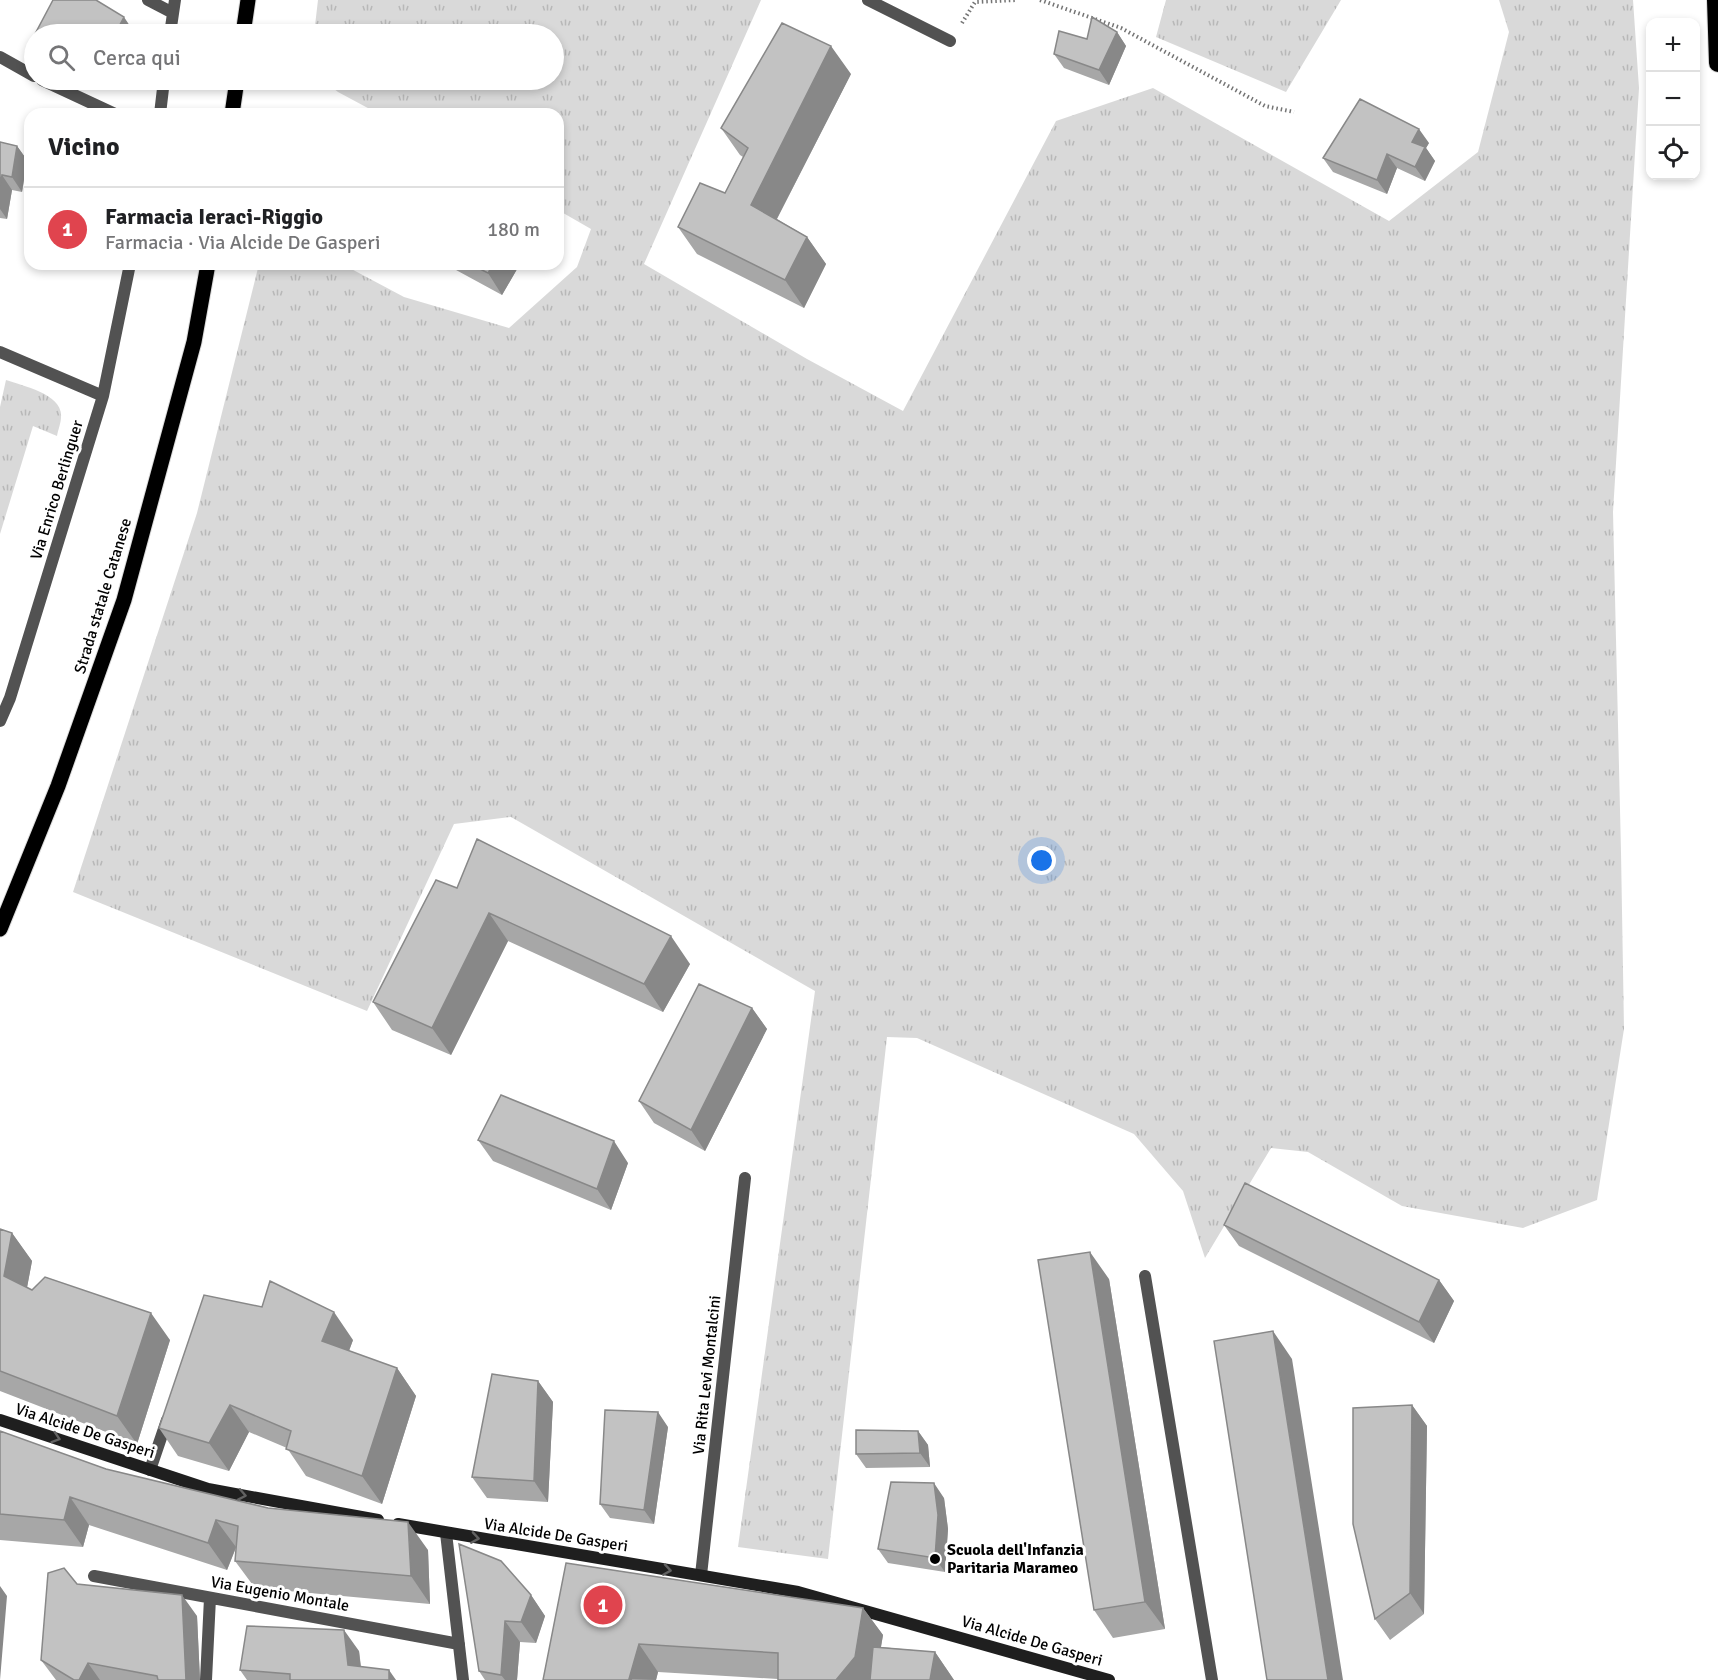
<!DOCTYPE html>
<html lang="it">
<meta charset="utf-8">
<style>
:root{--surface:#fff;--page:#f6f6f6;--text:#202124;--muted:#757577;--line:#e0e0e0;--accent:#2563eb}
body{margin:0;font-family:Signika,sans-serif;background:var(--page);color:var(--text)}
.controls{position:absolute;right:18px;top:18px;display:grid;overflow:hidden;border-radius:12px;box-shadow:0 3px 9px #0003}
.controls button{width:54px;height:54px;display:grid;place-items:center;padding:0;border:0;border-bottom:2px solid var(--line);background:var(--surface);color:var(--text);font:30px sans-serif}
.you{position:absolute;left:1042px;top:861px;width:21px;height:21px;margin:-15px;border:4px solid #fff;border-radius:50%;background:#1a73e8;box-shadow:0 0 0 9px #1a73e833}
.badge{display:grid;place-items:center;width:39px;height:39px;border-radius:50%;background:var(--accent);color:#fff;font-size:20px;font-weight:700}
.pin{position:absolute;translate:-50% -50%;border:3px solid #fff;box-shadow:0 2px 6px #0006}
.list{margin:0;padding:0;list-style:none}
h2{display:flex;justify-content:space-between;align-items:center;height:78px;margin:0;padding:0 24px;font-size:26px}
h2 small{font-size:20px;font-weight:400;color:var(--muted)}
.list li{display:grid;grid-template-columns:39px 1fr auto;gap:18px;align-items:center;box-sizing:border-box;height:84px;padding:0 24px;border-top:2px solid var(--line)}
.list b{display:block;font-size:22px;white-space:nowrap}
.list p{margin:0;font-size:20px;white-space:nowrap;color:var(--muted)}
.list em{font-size:20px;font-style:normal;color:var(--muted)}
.icon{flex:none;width:33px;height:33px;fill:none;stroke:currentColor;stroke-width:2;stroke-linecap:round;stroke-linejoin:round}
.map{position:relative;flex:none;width:1718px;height:1680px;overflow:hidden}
.search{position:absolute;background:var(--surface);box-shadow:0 3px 9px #0003;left:24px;top:24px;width:540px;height:66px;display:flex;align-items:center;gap:15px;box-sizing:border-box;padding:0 21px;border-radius:33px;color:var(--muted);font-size:22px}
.panel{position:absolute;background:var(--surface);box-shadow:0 3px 9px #0003;left:24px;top:108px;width:540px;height:162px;border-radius:18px}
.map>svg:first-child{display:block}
</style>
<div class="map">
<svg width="1718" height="1680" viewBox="0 0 1718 1680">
<defs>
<pattern id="grass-tufts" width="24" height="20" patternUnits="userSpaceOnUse" patternTransform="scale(1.5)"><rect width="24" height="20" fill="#d9d9d9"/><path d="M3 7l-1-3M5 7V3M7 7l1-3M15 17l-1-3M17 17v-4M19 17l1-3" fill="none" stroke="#b8b8b8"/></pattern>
</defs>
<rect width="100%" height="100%" fill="#fff"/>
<path fill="url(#grass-tufts)" d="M318 0H761L644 264 807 359 903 411 1056 121 1153 88 1389 221 1478 152 1509 32 1499 0H1633L1639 88 1613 512 1621 852 1624 1029 1597 1200 1523 1228 1402 1206 1308 1152 1271 1148 1205 1258 1183 1191 1134 1134 917 1038 887 1037 828 1559 738 1547 815 991 511 817 454 824 367 1011 73 892 197 513 259 264H342L404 297 509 328 577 267 591 229 558 210V114H379L338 92 323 80H554V34H314Z
M1166 0H1341L1286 92 1156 37Z
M6 380C23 386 63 394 61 417 61 423 58 430 57 436L33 426 0 534V407Z"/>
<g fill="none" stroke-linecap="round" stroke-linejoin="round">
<defs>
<path id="primary" d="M243 34 248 0
M232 114 237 80
M0 929 58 786 124 600 194 342 208 264"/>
<path id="highway" d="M1716 0 1718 63"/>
</defs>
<use href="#primary" stroke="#dbdbdb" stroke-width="17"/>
<use href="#highway" stroke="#dbdbdb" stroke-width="20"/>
<path stroke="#747474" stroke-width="4" stroke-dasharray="1.5 3" stroke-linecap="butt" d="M1040 0 1121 28 1265 106 1294 112
M962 23 975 2 1016 0"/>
<path stroke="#525252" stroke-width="12" d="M148 0 173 13
M868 0 950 41
M170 34 175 0
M0 57 34 76
M42 80 115 114
M160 114 164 80
M0 352 103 396
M0 721 10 698 103 396 130 264
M1145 1276 1212 1680
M150 1470 167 1420
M446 1533 463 1680
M701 1575 745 1178
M94 1576 459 1644
M206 1680 210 1598"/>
<path stroke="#1f1f1f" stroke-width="12" d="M0 1420 208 1489 378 1520
M398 1524 798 1592 1109 1680"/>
<use href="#primary" stroke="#000" stroke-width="15"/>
<use href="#highway" stroke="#000" stroke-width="18"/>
</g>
<path fill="#a7a7a7" d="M1117 32 1126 46 1109 85 1064 68 1054 54 1087 39Z
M851 74 777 219 807 237 826 264 804 308 697 254 678 227 725 193 743 157 740 155 721 128Z
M87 80H107L103 87Z
M0 142 17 146 27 160 22 192 12 190 7 219 0 218Z
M1429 143 1426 148 1435 161 1425 181 1397 168 1387 194 1333 172 1323 158Z
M445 264H520L502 295Z
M457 888 690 964 663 1012 508 941 451 1055 392 1030 373 1002Z
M752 1008 767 1029 705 1151 654 1123 639 1101Z
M478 1140 628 1163 611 1210 493 1161Z
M1224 1225 1439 1280 1454 1301 1434 1343 1239 1246Z
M0 1229 12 1233 32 1261 27 1287 32 1290 170 1340 137 1444 0 1391Z
M1109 1279 1165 1629 1113 1638 1094 1610Z
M353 1340 349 1351 397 1368 416 1396 382 1504 306 1476 287 1448 249 1432 229 1471 178 1456 159 1428Z
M538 1381 553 1402 548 1502 487 1498 472 1477Z
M1412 1405 1427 1426 1424 1614 1390 1640 1375 1619Z
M668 1427 654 1524 610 1518 600 1504Z
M0 1431 106 1469 428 1550 430 1604 255 1588 235 1561 236 1548 227 1570 89 1525 83 1547 0 1540Z
M918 1431 928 1445 930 1467 866 1468 856 1454Z
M944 1498 948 1529 945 1572 888 1563 878 1549Z
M459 1544 531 1595 545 1616 536 1643 520 1642 517 1680H485L479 1671Z
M566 1563 863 1608 883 1635 881 1647 935 1652 954 1680 778 1679 658 1672 656 1680H543Z
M77 1584 197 1616 200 1680H56L41 1660Z
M359 1651 361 1666 396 1680H247L240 1670Z"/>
<path fill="#888" d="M124 17 134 32 133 34H115Z
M1117 32 1126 46 1109 85 1099 70Z
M831 46 851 74 770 232 751 205Z
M98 80H107L103 87Z
M1419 129 1429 143 1426 148 1435 161 1425 181 1415 167 1412 142Z
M17 146 27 160 22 192 12 177Z
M1387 154 1397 168 1387 194 1377 180Z
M2 175 12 190 7 219 0 209V185Z
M807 237 826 264 804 308 785 280Z
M493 264H520L502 295 488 273Z
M489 913 508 941 451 1055 432 1028Z
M671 936 690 964 663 1012 644 984Z
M752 1008 767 1029 705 1151 691 1130Z
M614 1141 628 1163 611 1210 597 1189Z
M12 1233 32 1261 24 1304 4 1276Z
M1090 1252 1109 1279 1165 1629 1145 1602Z
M1439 1280 1454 1301 1434 1343 1419 1322Z
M334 1312 353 1340 342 1369 322 1341Z
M151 1313 170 1340 137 1444 117 1416Z
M1273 1331 1292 1359 1343 1680H1328Z
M397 1368 416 1396 382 1504 362 1476Z
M538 1381 553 1402 548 1502 534 1481Z
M230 1405 249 1432 229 1471 209 1443Z
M1412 1405 1427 1426 1424 1614 1410 1593Z
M658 1412 668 1427 654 1524 644 1510Z
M918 1431 928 1445 930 1467 920 1453Z
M934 1483 944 1498 948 1529 945 1572 935 1558Z
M70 1497 89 1525 83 1547 64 1520Z
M216 1520 236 1547 227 1570 208 1543Z
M408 1522 428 1550 430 1604 411 1576Z
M0 1586 7 1596 0 1680Z
M182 1595 197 1616 200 1680H186Z
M531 1595 545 1616 536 1643 521 1622Z
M863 1608 883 1635 875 1680H836Z
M505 1621 520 1642 517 1680H505L501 1675Z
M344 1630 359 1651 362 1680 348 1665Z
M639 1644 658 1672 656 1680 629 1679Z
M935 1652 954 1680H930Z
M88 1663 100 1680H79Z
M389 1670 396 1680H389Z"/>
<path fill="#c2c2c2" stroke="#888" stroke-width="1.5" d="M53 0H96L124 17 115 34H35Z
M1092 17 1117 32 1099 70 1054 54 1059 31 1087 39Z
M782 23 831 46 751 205 807 237 785 280 678 227 700 183 725 193 748 148 721 128Z
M34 36V46L30 44Z
M1360 99 1419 129 1412 142 1425 147 1415 167 1387 154 1377 180 1323 158Z
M0 142 17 146 12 177 2 175 0 185Z
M470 264H493L488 273Z
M477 839 671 936 644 984 489 913 432 1028 373 1002 436 880 457 888Z
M699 984 752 1008 691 1130 639 1101Z
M501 1095 614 1141 597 1189 478 1140Z
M1245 1183 1439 1280 1419 1322 1224 1225Z
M0 1229 12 1233 4 1276 32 1290 45 1277 151 1313 117 1416 0 1371Z
M1090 1252 1145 1602 1094 1610 1038 1260Z
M270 1281 334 1312 322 1341 397 1368 362 1476 286 1449 291 1431 230 1405 209 1443 159 1428 204 1295 262 1307Z
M1273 1331 1328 1680H1267L1214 1341Z
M492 1374 538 1381 534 1481 472 1477Z
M1412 1405 1410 1593 1375 1619 1353 1524V1408Z
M605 1410 658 1412 644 1510 600 1504Z
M856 1430 918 1431 920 1453 856 1454Z
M0 1431 106 1469 268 1508 408 1522 411 1576 235 1561 238 1526 216 1520 208 1543 70 1497 64 1520 0 1514Z
M891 1482 934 1483 938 1515 935 1558 878 1549Z
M459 1544 501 1561 531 1595 521 1622 505 1621 501 1675 479 1671Z
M566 1563 863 1608 855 1657 836 1680H778V1653L639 1644 629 1679 632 1680H543Z
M64 1568 77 1584 182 1595 186 1680H158L157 1676 88 1663 79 1680H74L41 1660 48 1573Z
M247 1626 344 1630 348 1665 389 1670V1680H290V1674L240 1670Z
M873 1647 935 1652 930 1680H870Z"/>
<defs><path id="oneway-chevron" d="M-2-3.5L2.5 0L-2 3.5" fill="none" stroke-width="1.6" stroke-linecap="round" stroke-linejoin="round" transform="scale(1.5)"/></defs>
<g stroke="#626262">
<use href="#oneway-chevron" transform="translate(56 1438) rotate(18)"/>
<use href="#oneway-chevron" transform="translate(242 1495) rotate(11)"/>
<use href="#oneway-chevron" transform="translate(475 1538) rotate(9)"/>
<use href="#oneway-chevron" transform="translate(667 1570) rotate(9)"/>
</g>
<circle fill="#000" stroke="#fff" stroke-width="2" cx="935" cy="1559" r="6"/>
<g text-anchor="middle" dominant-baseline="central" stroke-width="6" stroke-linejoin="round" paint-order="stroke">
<g font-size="16" fill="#000" stroke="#fff">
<text transform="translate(57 490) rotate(-73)">Via Enrico Berlinguer</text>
<text transform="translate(103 596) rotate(-73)">Strada statale Catanese</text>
<text transform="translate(707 1375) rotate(-84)">Via Rita Levi Montalcini</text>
<text transform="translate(85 1431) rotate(18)">Via Alcide De Gasperi</text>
<text transform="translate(556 1535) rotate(9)">Via Alcide De Gasperi</text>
<text transform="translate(280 1594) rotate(10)">Via Eugenio Montale</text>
<text transform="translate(1032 1641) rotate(16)">Via Alcide De Gasperi</text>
</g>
<g font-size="16" font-weight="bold" fill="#000" stroke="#fff" text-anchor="start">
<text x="947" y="1550">Scuola dell'Infanzia<tspan x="947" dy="18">Paritaria Marameo</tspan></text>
</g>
</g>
</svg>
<div class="controls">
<button>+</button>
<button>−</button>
<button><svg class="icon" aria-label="locate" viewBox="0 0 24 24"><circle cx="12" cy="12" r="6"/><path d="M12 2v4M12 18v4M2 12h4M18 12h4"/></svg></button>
</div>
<div class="you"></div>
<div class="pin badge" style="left:603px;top:1605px;background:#e0444e">1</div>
<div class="search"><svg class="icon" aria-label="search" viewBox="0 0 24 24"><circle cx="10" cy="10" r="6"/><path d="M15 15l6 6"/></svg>Cerca qui</div>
<section class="panel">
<h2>Vicino<small></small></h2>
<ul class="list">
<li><span class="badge" style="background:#e0444e">1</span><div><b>Farmacia Ieraci-Riggio</b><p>Farmacia · Via Alcide De Gasperi</p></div><em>180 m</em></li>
</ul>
</section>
</div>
